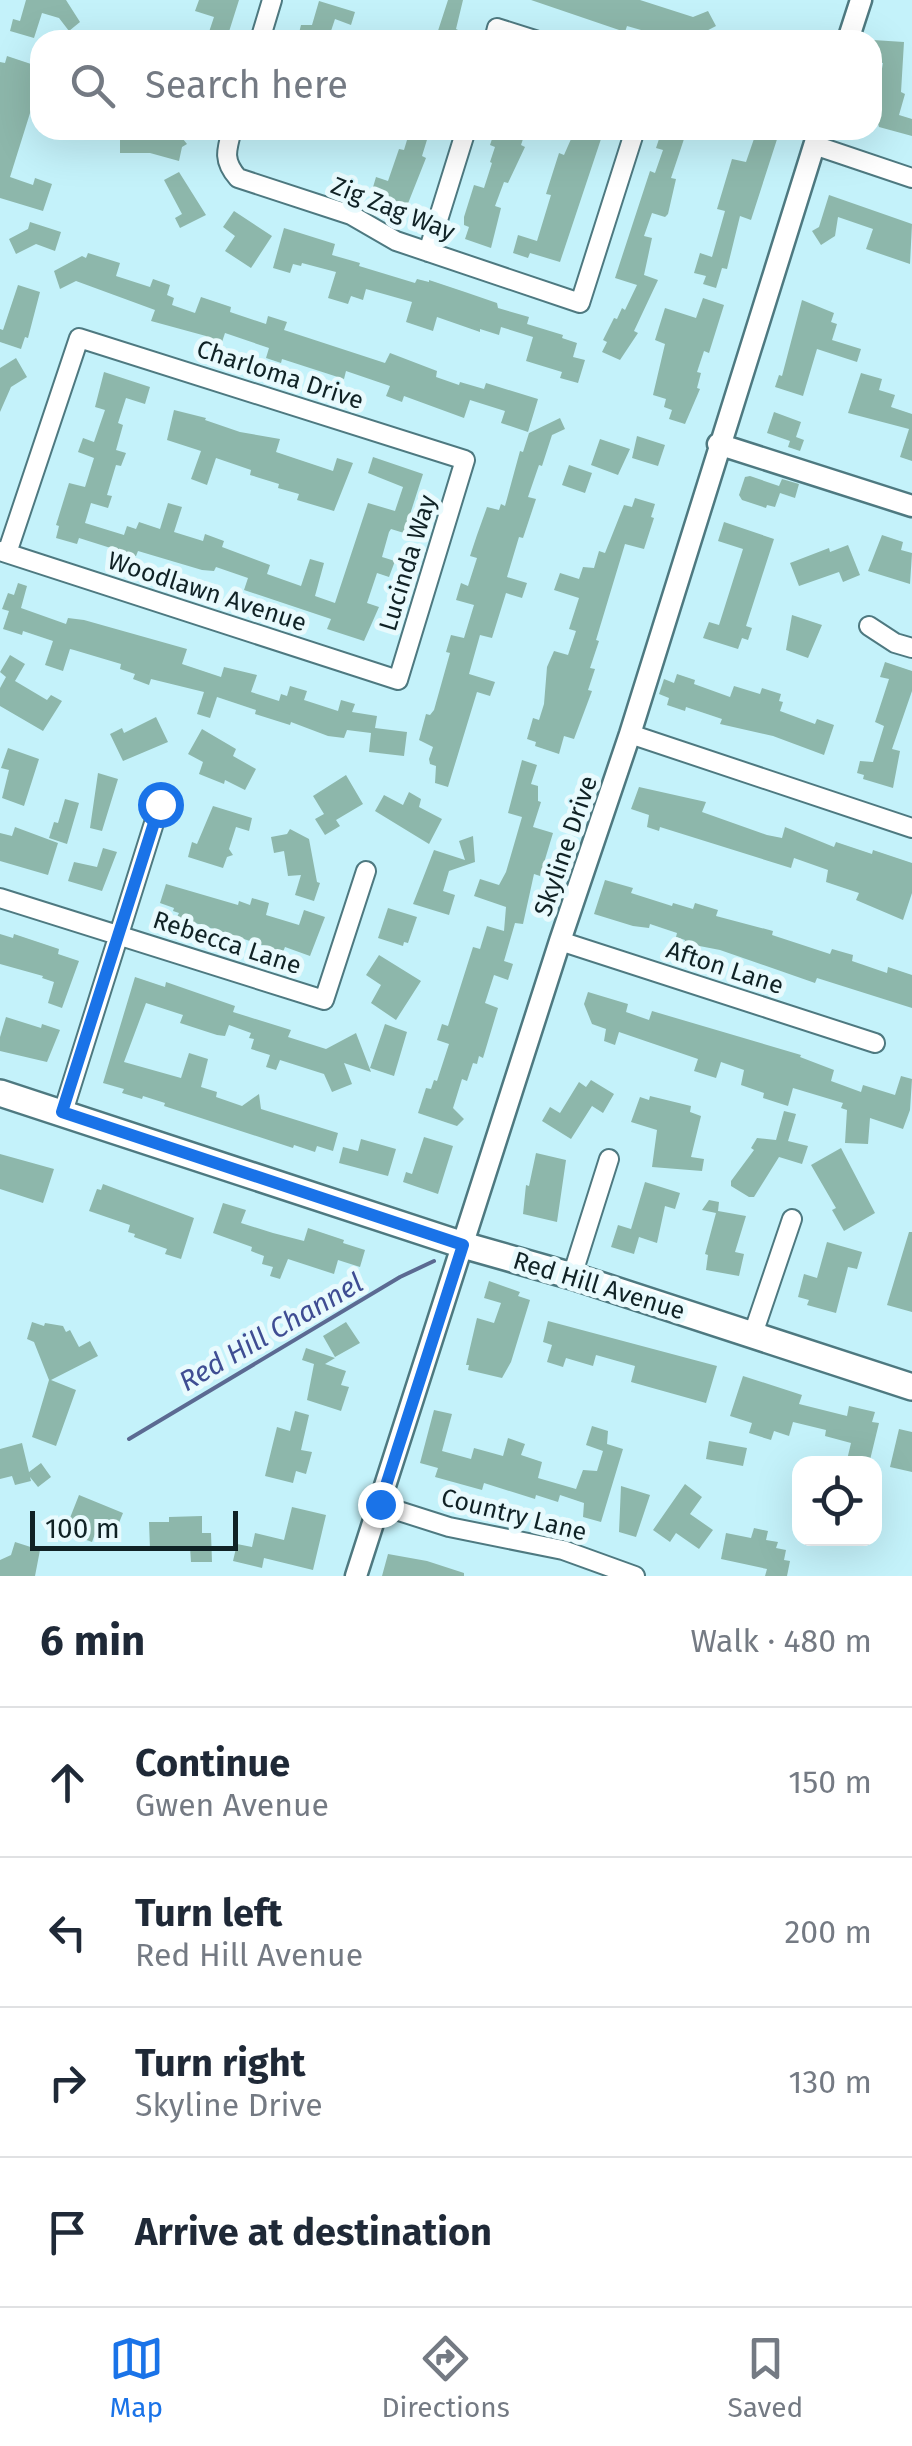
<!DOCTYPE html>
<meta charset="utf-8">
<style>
:root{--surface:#fff;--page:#f2f2f3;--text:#1f2937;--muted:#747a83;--line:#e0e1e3;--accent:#1a73e8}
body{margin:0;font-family:"Fira Sans",sans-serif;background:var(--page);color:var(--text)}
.controls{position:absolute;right:30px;bottom:30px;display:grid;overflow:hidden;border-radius:20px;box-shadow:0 10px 40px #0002}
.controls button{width:90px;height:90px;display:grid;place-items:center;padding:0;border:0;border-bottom:2px solid var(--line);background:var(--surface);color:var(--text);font:50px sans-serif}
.scale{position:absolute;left:30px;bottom:25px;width:208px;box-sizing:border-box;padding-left:10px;border:5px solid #102225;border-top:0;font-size:28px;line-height:35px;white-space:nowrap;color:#102225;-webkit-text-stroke:8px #e8fafd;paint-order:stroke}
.stop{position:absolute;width:30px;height:30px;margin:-22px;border:8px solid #1a73e8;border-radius:50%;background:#fff}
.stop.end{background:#1a73e8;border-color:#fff;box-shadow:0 2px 10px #0008}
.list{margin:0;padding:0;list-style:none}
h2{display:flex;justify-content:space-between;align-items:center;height:130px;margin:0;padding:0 40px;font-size:42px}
h2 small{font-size:32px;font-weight:400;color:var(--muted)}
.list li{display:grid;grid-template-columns:65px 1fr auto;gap:30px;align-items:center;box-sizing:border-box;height:150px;padding:0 40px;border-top:2px solid var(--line)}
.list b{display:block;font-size:38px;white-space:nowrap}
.list p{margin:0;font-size:32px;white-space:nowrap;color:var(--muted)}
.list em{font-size:32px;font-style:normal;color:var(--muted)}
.icon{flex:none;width:55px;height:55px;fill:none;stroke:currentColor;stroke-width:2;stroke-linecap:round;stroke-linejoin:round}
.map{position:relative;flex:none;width:912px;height:1576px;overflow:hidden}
.search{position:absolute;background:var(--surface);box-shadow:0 10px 40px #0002;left:30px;right:30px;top:30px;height:110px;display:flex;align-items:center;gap:25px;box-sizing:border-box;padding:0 35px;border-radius:30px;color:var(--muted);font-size:38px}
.sheet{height:730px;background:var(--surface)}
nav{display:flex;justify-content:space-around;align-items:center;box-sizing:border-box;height:140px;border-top:2px solid var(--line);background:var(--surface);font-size:28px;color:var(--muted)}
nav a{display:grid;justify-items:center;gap:5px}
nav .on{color:var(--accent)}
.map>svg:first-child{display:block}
</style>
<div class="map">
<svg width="912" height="1576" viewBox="0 0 912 1576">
<rect width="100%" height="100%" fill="#c4f2fa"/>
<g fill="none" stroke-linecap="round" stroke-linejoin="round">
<path stroke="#5b6a92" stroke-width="4" d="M129 1439 400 1277 434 1261"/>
</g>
<path fill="#8db7ab" d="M26 0H66L80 22 69 31 59 18 42 13 34 38 10 31 13 19 20 21Z
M199 0H239L227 38 209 32 214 17 195 11Z
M448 0H463L456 29 460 31 457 40H435Z
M531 0H640L693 17 708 11 716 26 689 40H676L627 26 625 32Z
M319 1 355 12 351 25 335 19 328 40 298 37 301 25H312Z
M873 40 904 42 901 92 905 94 899 115 912 119V136L879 127 877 120 872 119V101L876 102 883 63 874 62Z
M7 56 40 67 35 92 40 93V113L31 110 10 177 33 185 35 178 52 184 43 211 0 198V62L5 63Z
M155 130H185L183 139 187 144 182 147 179 161 150 153H120V137L153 136Z
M410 130H430L422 156 426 158 407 206 371 194 376 177 388 181 399 149 404 150Z
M495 130H517L515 136 523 139 521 145 525 147 508 183 504 182 495 206 501 208 491 248 465 239 469 227 464 225V217L474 185 484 188 492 163 490 162 495 147 490 145Z
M575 130H604L560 262 530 253 528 258 513 253 518 235 537 241 551 195 546 194 559 153 564 155Z
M662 130H687L671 178 676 179 668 214 665 217 652 213 644 236 652 238 644 275 658 280 634 331 638 333 620 360 602 352 607 342 603 340 614 318 617 319 622 308 625 310 637 285 615 278 650 171 655 173 663 150 656 148Z
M757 130H780L751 220 740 216 727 269 722 268 716 288 703 284 706 276 694 273 700 253 712 257 725 211 717 209 732 159 746 162Z
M179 172 206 215 180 228 175 218 182 214 164 180Z
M829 195 912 224 910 264 866 249 873 229 838 217 835 236 821 245 812 231 819 227Z
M234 211 272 236 251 268 225 251 235 236 223 227Z
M30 222 61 232 55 251 36 244 16 254 9 239 28 229Z
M284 228 335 244 332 255 360 263 359 266 415 283 417 279 429 282V280L465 292 497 303 498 308 529 317 527 324 563 335 562 338 577 343 573 357 585 360 578 383 560 378 562 372 526 361 533 337 501 327 499 335 480 329V332L437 317 433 331 406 322 412 302 366 289 363 300 351 296 348 304 328 298 336 272 302 263 301 266 293 264 290 273 273 268Z
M88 253 120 263 116 276 150 287 153 279 170 285 167 295 174 298 172 305 195 313 201 297 231 307 230 312 266 324 268 316 287 322 284 330 385 363 390 353 437 371 436 377 459 385 460 382 484 389 486 383 538 399 528 432 501 423 505 411 470 400 464 418 404 396 402 402 386 396 390 386 346 371 344 379 282 359 281 363 266 358 269 348 225 333 221 345 205 339 206 336 151 321 155 310 76 281 60 289 54 271 82 256 86 258Z
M18 285 40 292 28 338 25 337 21 349 0 342V329L3 330Z
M703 298 724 305 709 353 704 351 697 372 701 373 697 388 700 389 685 424 669 419 672 410 664 407 666 399 653 395 665 344 655 340 665 308 696 318Z
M802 300 834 313 831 322 837 324 832 340 861 349 857 362 817 349 803 396 775 387 779 375 782 376Z
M16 358 27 377 11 387 0 412V368Z
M104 372 150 387 145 404 126 398 118 423 123 425 116 450 126 453 121 466 116 465 107 495 112 496 108 508 91 503 85 523 124 535 127 526 136 529 139 522 160 529 168 503 182 507 174 532 203 541 205 534 224 541 222 547 270 565 267 574 301 586 310 559 324 563 315 596 335 603 368 503 395 511 403 487 368 473 373 457 423 474 404 533 391 529 389 532 382 557 395 561 389 577 377 573 367 603 379 607 364 641 327 629 331 619 244 590 248 578 216 567 214 571 202 570 138 551 136 556 79 538 77 544 56 538 59 526 56 525 69 483 85 487 94 458 78 452 83 438 94 442 105 410 95 407Z
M861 373 882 379 879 390 895 395 891 407 912 414V461L900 457 909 429 848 413Z
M174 410 206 418 205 420 240 432 280 439 276 452 333 471 337 458 353 463 334 511 297 500 299 494 278 488 279 484 250 475 251 470 216 458 207 485 191 479 201 451 167 440Z
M774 412 801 422 796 437 804 440 800 451 788 447 790 441 767 433Z
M560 418 565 429 552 435 542 466 539 465 528 497 536 499 523 538 519 537 507 577 527 583 522 598 506 593 492 638 480 635 469 674 495 682 490 696 477 692 448 787 435 783 436 766 430 764 429 759 433 747 419 740 426 714 430 715 434 710 450 653 446 652 451 635 464 638 474 605 456 600 461 583 468 586 477 558 470 556 477 535 487 507 499 510 501 504 505 506 520 451 523 452 529 433Z
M637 436 665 445 658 466 632 458Z
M600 439 630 449 618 475 591 465Z
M569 465 592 473 585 493 562 485Z
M750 476 779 486 782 479 799 484 795 498 780 493 775 507 767 505 766 508 742 500 739 495 745 477Z
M635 498 655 504 651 517 654 518 644 549 625 544 596 640 599 641 590 668 595 669 588 690 592 691 574 739 564 736 559 754 535 746 536 742 527 739 533 718 539 720 544 704 547 667 554 651 568 655 576 631 569 629 579 598 554 590 560 573 579 579 583 567 594 568 599 551 605 553 624 505 632 507Z
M724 522 774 539 746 626 752 628 748 640 742 638 738 649 703 638 709 622 719 625 743 549 718 541Z
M882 535 903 542 901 550 912 553 910 584 868 571Z
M848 545 860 575 843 582 839 572 799 586 790 563 829 548 830 552Z
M18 583 27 586 21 608 66 624 68 618 84 620 187 649 182 664 221 677 224 667 257 675 251 692 279 701 281 694 287 696 290 686 307 691 304 700 338 711 341 700 355 704 352 712 377 716 375 728 407 732 404 756 369 752 371 733 347 730 344 738 328 736 291 722 290 725 255 714 256 710 217 697 210 718 197 714 204 692 151 679 149 685 133 679 135 674 120 669 121 664 74 650 70 649 63 671 45 665 53 641 23 631 22 635 3 629 9 611 2 609 8 593 14 595Z
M792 615 822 625 808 658 786 650Z
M10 655 25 664 15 681 47 700 51 695 62 701 43 731 0 706V688L6 677 0 672Z
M885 662 912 671V691L892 749 900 751 893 788 863 779 864 775 857 773 860 761 873 762 884 726 875 722 889 679 880 677Z
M677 674 695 680 694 684 730 697 734 686 760 694 762 688 781 694 779 701 783 702 780 711 815 724 817 719 834 725 824 755 773 736 720 724 722 719 686 707 685 711 667 705 669 698 659 694 664 679 674 683Z
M156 717 168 742 123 761 110 734 122 728 124 733Z
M202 729 236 749 233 756 256 769 245 790 225 780 224 784 199 774 203 762 188 754Z
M8 748 39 759 24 806 2 798 9 770 1 768Z
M522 760 537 765 531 784 538 786V801L541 802 533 827 553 833 540 876 534 874 523 924 515 923 504 961 513 964 508 980 494 975 485 1003 498 1008 483 1058 479 1056 477 1064 473 1063 467 1081 462 1079 453 1108 464 1119 457 1126 418 1113 426 1088 431 1089 434 1080 437 1081 449 1044 437 1040 442 1024 448 1026 473 947 480 949 487 926 504 931 506 907 474 896 480 879 499 885 506 872 522 817 508 813Z
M98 773 118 779 102 831 90 828Z
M346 775 363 804 336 820 340 826 325 835 315 819 324 814 313 796Z
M639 787 706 802 702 812 767 835 782 838 785 827 834 847 836 842 872 854 873 850 912 863V893L903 920 856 900 859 893 826 882 828 870 794 858 791 868 660 827 659 831 647 827 649 815 631 809Z
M409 792 421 799 419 807 442 819 429 844 375 811 384 795 403 805Z
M65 799 79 803 67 844 49 838 54 822 58 823Z
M213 806 252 818 249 831 236 827 229 849 233 855 227 857 223 868 188 857 192 842 197 844Z
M15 827 58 843 48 875 0 861V833L12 836Z
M290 829 309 839 317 882 320 883 314 901 295 895 301 875 288 876 284 851 274 853 271 837 287 834Z
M473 836 475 862 449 871 443 891 455 895 449 915 413 904 434 850 465 860 459 841Z
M103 848 117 852 102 891 68 881 74 862 97 867Z
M605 880 633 888 631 893 672 906 673 903 693 909 695 903 718 910 716 916 773 931 772 935 830 954 832 949 853 955 852 961 887 973 888 967 912 975V1008L817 978 815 983 720 950 684 943 685 940 676 937 677 933 650 924 649 928 633 926 594 914Z
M166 884 238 905 239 901 250 905 252 898 269 903 266 915 299 925 304 910 325 917 310 956 285 947 283 952 177 917 179 913 173 911 174 908 160 903Z
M388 908 417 917 408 943 404 942 403 946 378 938Z
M0 934 13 938 14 934 59 949 58 954 79 961 62 1008 48 1003 54 982 42 978 43 976 0 964Z
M379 955 421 981 396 1020 371 1003 381 985 366 975Z
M135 977 165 987 166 982 235 1006 233 1012 291 1030 288 1037 326 1049 356 1033 371 1072 344 1063 352 1084 332 1092 324 1074 280 1060 276 1070 266 1067 270 1055 251 1049 254 1039 249 1038 251 1033 229 1025 225 1036 217 1035 180 1023 183 1015 146 1003 124 1062 181 1078 189 1053 208 1059 201 1087 217 1092 216 1097 242 1106 259 1094 261 1109 338 1133 333 1151 317 1146 315 1152 294 1145 293 1148 164 1106 165 1103 143 1096 142 1099 122 1093 124 1089 103 1083Z
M588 992 628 1004 626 1012 649 1020 652 1011 801 1055 800 1057 834 1070 831 1081 861 1092 863 1085 895 1095 901 1076 912 1079 910 1110 903 1129 870 1118 868 1144 845 1143 847 1110 841 1108 843 1103 793 1088 788 1106 763 1098 764 1093 741 1085 744 1070 721 1062 716 1078 694 1071 698 1059 619 1032 615 1045 604 1041 606 1029 592 1024 584 1004Z
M6 1017 41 1028 42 1024 60 1030 47 1062 0 1051V1037Z
M385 1024 407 1032 394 1076 370 1068Z
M591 1080 614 1094 603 1113 592 1106 571 1139 542 1121 550 1107 560 1113 579 1082 586 1087Z
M650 1096 691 1106 690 1112 701 1116 691 1157 704 1159 702 1171 652 1167 657 1130 631 1122 640 1097 649 1100Z
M784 1111 796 1114 788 1141 808 1146 802 1164 779 1157 754 1197H749L731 1186V1181L754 1150 751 1148 757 1138 776 1140Z
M424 1137 453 1146 438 1194 403 1182 406 1172 412 1174Z
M361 1139 396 1149 388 1176 339 1163 343 1147 358 1151Z
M841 1148 875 1213 844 1231 832 1210 836 1208 811 1165Z
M536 1153 566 1160 557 1222 523 1214 526 1185 529 1186Z
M0 1154 54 1169 43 1203 0 1189Z
M645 1182 680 1193 675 1209 665 1206 657 1243 639 1237 634 1254 611 1247 618 1225 631 1229Z
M103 1184 194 1218 181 1259 165 1254 167 1249 134 1237 135 1234 128 1232 130 1225 89 1211 97 1189 101 1190Z
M709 1200 719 1202 718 1211 746 1216 735 1252 744 1254 739 1276 706 1270 708 1255 705 1254 716 1213 702 1210Z
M223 1203 246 1210 241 1223 273 1233 304 1241 308 1228 344 1240 343 1243 365 1250 360 1267 338 1260 334 1274 288 1259 280 1279 270 1276 273 1267 262 1264 264 1256 251 1251 252 1247 213 1233Z
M909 1232H912V1312L887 1305Z
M827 1242 862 1252 857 1269 848 1267 836 1313 807 1305 809 1300 798 1297 804 1274 817 1278Z
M489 1281 520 1292 518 1296 530 1300 511 1362 502 1378 468 1370 469 1365H466L477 1318 494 1323 501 1303 484 1298Z
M548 1321 717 1366 706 1403 631 1382 635 1366 596 1355 593 1366 566 1358 563 1367 547 1362 552 1345 543 1342Z
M32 1322 44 1326 45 1323 63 1326 66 1332 70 1330 79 1347 90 1341 98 1356 51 1380 76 1390 56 1446 32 1437 49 1380 34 1342 27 1339Z
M346 1322 360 1343 335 1357 323 1336Z
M306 1348 335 1358 325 1364 346 1371 341 1385 349 1387 341 1411 307 1400 314 1364 302 1360Z
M743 1376 802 1395 799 1404 847 1416 849 1406 875 1412 872 1422 879 1423 869 1464H846L851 1443 825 1436 826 1430 793 1422 789 1436 774 1431 771 1440 749 1433 752 1423 730 1416Z
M434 1410 452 1414 442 1451 471 1459 474 1448 503 1456 508 1438 525 1444 521 1455 542 1462 538 1478 576 1489 583 1470 597 1471 603 1451 586 1445 592 1426 608 1431 607 1444 623 1449 601 1522 583 1517 584 1503 560 1495 558 1502 536 1495 535 1499 484 1483 482 1490 435 1477 438 1468 420 1463Z
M295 1411 309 1415 301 1450 312 1452 306 1474 296 1471 293 1483 265 1476 277 1427 290 1431Z
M899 1429 912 1432V1472L890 1467Z
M709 1441 747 1448 743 1466 706 1459Z
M22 1443 29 1472 41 1463 51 1477 38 1487 30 1477 31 1481 15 1485 12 1476 0 1479V1449Z
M685 1484 702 1497 690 1514 713 1530 699 1549 676 1533 670 1542 653 1530Z
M621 1486 650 1495 636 1537 619 1532Z
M79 1495 123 1513 112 1540 95 1534 92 1542 76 1536 79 1527 68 1523Z
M292 1507 326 1515 313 1570 264 1558 262 1568 233 1561 237 1544 252 1547 255 1533 284 1540Z
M202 1516V1533H211L212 1562H191L190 1547 150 1549 149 1522H169V1517Z
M754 1528 768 1531 766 1540 778 1542 776 1548 786 1550 784 1560 790 1561 787 1576H765L767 1569 721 1559 726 1533 751 1538Z
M15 1542 40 1550 35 1576H0V1560L11 1555Z
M388 1554 427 1561 464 1573V1576H382Z"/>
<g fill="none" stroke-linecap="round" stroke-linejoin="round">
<defs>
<path id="minor" d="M260 40 272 0
M494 40 497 28 535 40
M232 130C226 151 223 161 238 178L351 215 396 241 580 303 635 130
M814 145 912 178
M428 252 466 130
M0 551 398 680 465 460 79 338 7 553
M869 626 895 643 912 648
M630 734 912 828
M0 898 324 1000 366 871
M560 941 875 1043
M63 1112 160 804
M572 1276 609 1159
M753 1334 792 1219
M380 1505 449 1527 563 1550 635 1576"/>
<path id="tertiary" d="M848 40 861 0
M718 444 912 506
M356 1576 560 941 630 734 819 130"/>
<path id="secondary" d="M0 1093 463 1245 572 1276 912 1387"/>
</defs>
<use href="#minor" stroke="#4e7980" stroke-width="22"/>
<use href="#tertiary" stroke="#4e7980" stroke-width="25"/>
<use href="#secondary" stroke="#4e7980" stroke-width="30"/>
<use href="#minor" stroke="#fff" stroke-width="18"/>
<use href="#tertiary" stroke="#fff" stroke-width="20"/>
<use href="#secondary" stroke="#fff" stroke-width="25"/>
</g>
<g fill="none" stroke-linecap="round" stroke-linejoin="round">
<path stroke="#1a73e8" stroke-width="12" d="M160 804 62 1112 463 1245 380 1504"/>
</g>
<g text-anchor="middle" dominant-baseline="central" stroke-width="10" stroke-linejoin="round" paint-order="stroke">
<g font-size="25" fill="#102225" stroke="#e8fafd">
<text transform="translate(393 209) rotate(22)">Zig Zag Way</text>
<text transform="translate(280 375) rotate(18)">Charloma Drive</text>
<text transform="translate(408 563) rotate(-73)">Lucinda Way</text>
<text transform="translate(207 592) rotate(18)">Woodlawn Avenue</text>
<text transform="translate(566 846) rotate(-71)">Skyline Drive</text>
<text transform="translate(227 943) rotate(18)">Rebecca Lane</text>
<text transform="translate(725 968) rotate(18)">Afton Lane</text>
<text transform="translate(599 1286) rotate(17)">Red Hill Avenue</text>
<text transform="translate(514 1515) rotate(14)">Country Lane</text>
</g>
<g font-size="28" font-style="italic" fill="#3f4d93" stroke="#e8fafd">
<text transform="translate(271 1332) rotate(-30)">Red Hill Channel</text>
</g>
</g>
</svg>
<div class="controls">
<button><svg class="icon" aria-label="locate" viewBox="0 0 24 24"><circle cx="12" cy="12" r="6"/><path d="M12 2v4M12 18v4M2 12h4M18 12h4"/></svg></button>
</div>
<div class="scale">100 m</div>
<div class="stop" style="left:160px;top:804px"></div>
<div class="stop end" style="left:380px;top:1504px"></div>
<div class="search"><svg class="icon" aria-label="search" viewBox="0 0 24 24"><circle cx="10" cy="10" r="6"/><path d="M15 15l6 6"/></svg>Search here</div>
</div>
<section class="sheet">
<h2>6 min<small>Walk · 480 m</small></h2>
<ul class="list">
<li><svg class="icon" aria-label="ahead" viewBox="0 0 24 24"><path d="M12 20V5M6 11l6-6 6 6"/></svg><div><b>Continue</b><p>Gwen Avenue</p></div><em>150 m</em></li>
<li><svg class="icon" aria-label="left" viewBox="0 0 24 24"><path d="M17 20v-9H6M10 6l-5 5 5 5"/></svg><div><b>Turn left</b><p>Red Hill Avenue</p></div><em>200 m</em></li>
<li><svg class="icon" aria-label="right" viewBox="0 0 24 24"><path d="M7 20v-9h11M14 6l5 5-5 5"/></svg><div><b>Turn right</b><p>Skyline Drive</p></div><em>130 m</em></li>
<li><svg class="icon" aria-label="arrive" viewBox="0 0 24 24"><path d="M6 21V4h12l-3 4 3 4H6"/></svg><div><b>Arrive at destination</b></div></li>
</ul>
</section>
<nav>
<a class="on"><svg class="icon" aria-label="map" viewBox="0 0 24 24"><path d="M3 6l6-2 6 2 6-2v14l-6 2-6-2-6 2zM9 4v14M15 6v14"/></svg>Map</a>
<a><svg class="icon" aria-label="directions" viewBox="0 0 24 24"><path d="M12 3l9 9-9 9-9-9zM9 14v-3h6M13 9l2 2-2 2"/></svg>Directions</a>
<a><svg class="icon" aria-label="saved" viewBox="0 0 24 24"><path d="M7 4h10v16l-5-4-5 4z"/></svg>Saved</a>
</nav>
